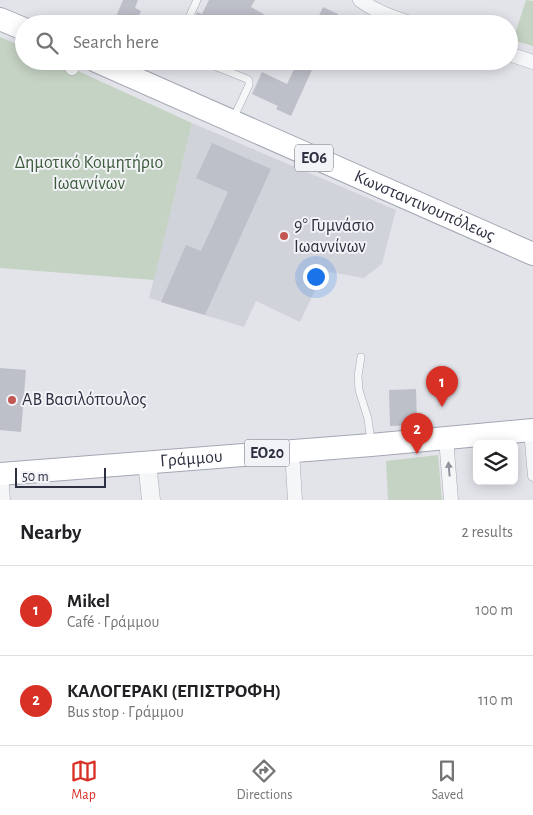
<!DOCTYPE html>
<meta charset="utf-8">
<style>
:root{--surface:#fff;--page:#f2f2f2;--text:#202124;--muted:#757577;--line:#e0e0e0;--accent:#d93025}
body{margin:0;font-family:"Alegreya Sans",sans-serif;background:var(--page);color:var(--text)}
.controls{position:absolute;right:15px;bottom:15px;display:grid;overflow:hidden;border-radius:8px;box-shadow:0 2px 12px #0003}
.controls button{width:45px;height:45px;display:grid;place-items:center;padding:0;border:0;border-bottom:1px solid var(--line);background:var(--surface);color:var(--text);font:25px sans-serif}
.scale{position:absolute;left:15px;bottom:12px;width:91px;box-sizing:border-box;padding-left:5px;border:2px solid #2c3040;border-top:0;font-size:14px;line-height:18px;white-space:nowrap;color:#2c3040;-webkit-text-stroke:4px #f2f3f7;paint-order:stroke}
.you{position:absolute;left:315px;top:276px;width:18px;height:18px;margin:-12px;border:4px solid #fff;border-radius:50%;background:#1a73e8;box-shadow:0 0 0 8px #1a73e833}
.badge{display:grid;place-items:center;width:32px;height:32px;border-radius:50%;background:var(--accent);color:#fff;font-size:16px;font-weight:700}
.pin{position:absolute;translate:-50% -41px;filter:drop-shadow(0 1px 2px #0008)}
.pin::after{content:'';position:absolute;top:26px;width:18px;height:15px;background:inherit;clip-path:polygon(0 0,100% 0,50% 100%)}
.list{margin:0;padding:0;list-style:none}
h2{display:flex;justify-content:space-between;align-items:center;height:65px;margin:0;padding:0 20px;font-size:21px}
h2 small{font-size:16px;font-weight:400;color:var(--muted)}
.list li{display:grid;grid-template-columns:32px 1fr auto;gap:15px;align-items:center;box-sizing:border-box;height:90px;padding:0 20px;border-top:1px solid var(--line)}
.list b{display:block;font-size:19px;white-space:nowrap}
.list p{margin:0;font-size:16px;white-space:nowrap;color:var(--muted)}
.list em{font-size:16px;font-style:normal;color:var(--muted)}
.icon{flex:none;width:28px;height:28px;fill:none;stroke:currentColor;stroke-width:2;stroke-linecap:round;stroke-linejoin:round}
.map{position:relative;flex:none;width:533px;height:500px;overflow:hidden}
.search{position:absolute;background:var(--surface);box-shadow:0 2px 12px #0003;left:15px;right:15px;top:15px;height:55px;display:flex;align-items:center;gap:12px;box-sizing:border-box;padding:0 18px;border-radius:28px;color:var(--muted);font-size:19px}
.sheet{height:245px;background:var(--surface)}
nav{display:flex;justify-content:space-around;align-items:center;box-sizing:border-box;height:70px;border-top:1px solid var(--line);background:var(--surface);font-size:14px;color:var(--muted)}
nav a{display:grid;justify-items:center;gap:2px}
nav .on{color:var(--accent)}
.map>svg:first-child{display:block}
</style>
<div class="map">
<svg width="533" height="500" viewBox="0 0 533 500">
<rect width="100%" height="100%" fill="#e3e4ea"/>
<path fill="#d1d3db" d="M192 123 396 210 382 264 364 278 324 271 300 322 256 301 244 327 149 298Z"/>
<path fill="#c5d3c4" d="M526 0 533 1V46L513 40Z
M0 37 24 47V61H56L192 123 154 280 0 268Z
M438 455 442 500H388L386 461Z"/>
<path fill="#bdbfc9" d="M123 0H138L135 8 141 11 135 24H113Z
M209 0H255L251 7 267 16 263 24H192L197 12 202 14Z
M323 7 338 14 333 24H315Z
M298 61H316L291 116 276 109 278 106 252 94 262 72 287 84Z
M212 143 271 169 205 315 161 302 186 245 201 251 228 192 196 178Z
M0 368 26 370 21 432 0 430Z
M416 389 417 425 390 426 389 390Z"/>
<g fill="none" stroke-linecap="round" stroke-linejoin="round">
<defs>
<path id="service" d="M186 24 197 0
M202 61 247 79 249 81V85L233 119
M361 357 358 376 359 390 368 419 371 442"/>
<path id="pedestrian" d="M529 431 533 476"/>
<path id="minor" d="M360 0C376 12 394 18 413 24
M509 54 533 62
M72 68 75 61
M446 438 451 500
M292 451 295 500
M1 474 3 500"/>
<path id="tertiary" d="M147 462 151 500"/>
<g id="primary">
<path d="M0 19 24 29"/>
<path id="s1" d="M96 61 533 254"/>
<path id="s2" d="M0 474 371 445 533 430"/>
</g>
</defs>
<use href="#service" stroke="#a8aab4" stroke-width="8"/>
<use href="#pedestrian" stroke="#a8aab4" stroke-width="11"/>
<use href="#minor" stroke="#a8aab4" stroke-width="15"/>
<use href="#tertiary" stroke="#a8aab4" stroke-width="19"/>
<use href="#primary" stroke="#a3a7b4" stroke-width="24"/>
<use href="#service" stroke="#f5f6f8" stroke-width="7"/>
<use href="#pedestrian" stroke="#f5f6f8" stroke-width="10"/>
<use href="#minor" stroke="#f5f6f8" stroke-width="14"/>
<use href="#tertiary" stroke="#f5f6f8" stroke-width="18"/>
<use href="#primary" stroke="#fff" stroke-width="22"/>
</g>
<defs><path id="oneway-solid" d="M-6-.8H1V-3.2L6.5 0L1 3.2V.8H-6Z" transform="scale(1.25)"/></defs>
<use fill="#90939c" href="#oneway-solid" transform="translate(449 469) rotate(-95)"/>
<g fill="#c35753" stroke="#f2f3f7" stroke-width="2">
<circle cx="284" cy="236" r="5"/>
<circle cx="12" cy="400" r="5"/>
</g>
<g text-anchor="middle" dominant-baseline="central" stroke-width="4" stroke-linejoin="round" paint-order="stroke">
<g fill="#f2f3f7" stroke="#676a77" stroke-width="1">
<rect x="295" y="144.5" width="38" height="27" rx="4"/>
<rect x="244.5" y="439.5" width="45" height="27" rx="4"/>
</g>
<g font-size="16" font-weight="bold" fill="#2c3040">
<text x="314" y="158">ΕΟ6</text>
<text x="267" y="453">ΕΟ20</text>
</g>
<g font-size="18" fill="#3b5b3a" stroke="#f2f3f7">
<text x="89" y="163">Δημοτικό Κοιμητήριο<tspan x="89" dy="21">Ιωαννίνων</tspan></text>
</g>
<g font-size="18" fill="#2c3040" stroke="#f2f3f7">
<text stroke="none"><textPath href="#s1" startOffset="359">Κωνσταντινουπόλεως</textPath></text>
<text stroke="none"><textPath href="#s2" startOffset="192">Γράμμου</textPath></text>
</g>
<g font-size="18" fill="#2c3040" stroke="#f2f3f7" text-anchor="start">
<text x="294" y="226">9° Γυμνάσιο<tspan x="294" dy="21">Ιωαννίνων</tspan></text>
<text x="22" y="400">ΑΒ Βασιλόπουλος</text>
</g>
</g>
</svg>
<div class="controls">
<button><svg class="icon" aria-label="layers" viewBox="0 0 24 24"><path d="M12 4l9 5-9 5-9-5zM3 14l9 5 9-5"/></svg></button>
</div>
<div class="scale">50 m</div>
<div class="you"></div>
<div class="pin badge" style="left:442px;top:407px">1</div>
<div class="pin badge" style="left:417px;top:454px">2</div>
<div class="search"><svg class="icon" aria-label="search" viewBox="0 0 24 24"><circle cx="10" cy="10" r="6"/><path d="M15 15l6 6"/></svg>Search here</div>
</div>
<section class="sheet">
<h2>Nearby<small>2 results</small></h2>
<ul class="list">
<li><span class="badge">1</span><div><b>Mikel</b><p>Café · Γράμμου</p></div><em>100 m</em></li>
<li><span class="badge">2</span><div><b>ΚΑΛΟΓΕΡΑΚΙ (ΕΠΙΣΤΡΟΦΗ)</b><p>Bus stop · Γράμμου</p></div><em>110 m</em></li>
</ul>
</section>
<nav>
<a class="on"><svg class="icon" aria-label="map" viewBox="0 0 24 24"><path d="M3 6l6-2 6 2 6-2v14l-6 2-6-2-6 2zM9 4v14M15 6v14"/></svg>Map</a>
<a><svg class="icon" aria-label="directions" viewBox="0 0 24 24"><path d="M12 3l9 9-9 9-9-9zM9 14v-3h6M13 9l2 2-2 2"/></svg>Directions</a>
<a><svg class="icon" aria-label="saved" viewBox="0 0 24 24"><path d="M7 4h10v16l-5-4-5 4z"/></svg>Saved</a>
</nav>
